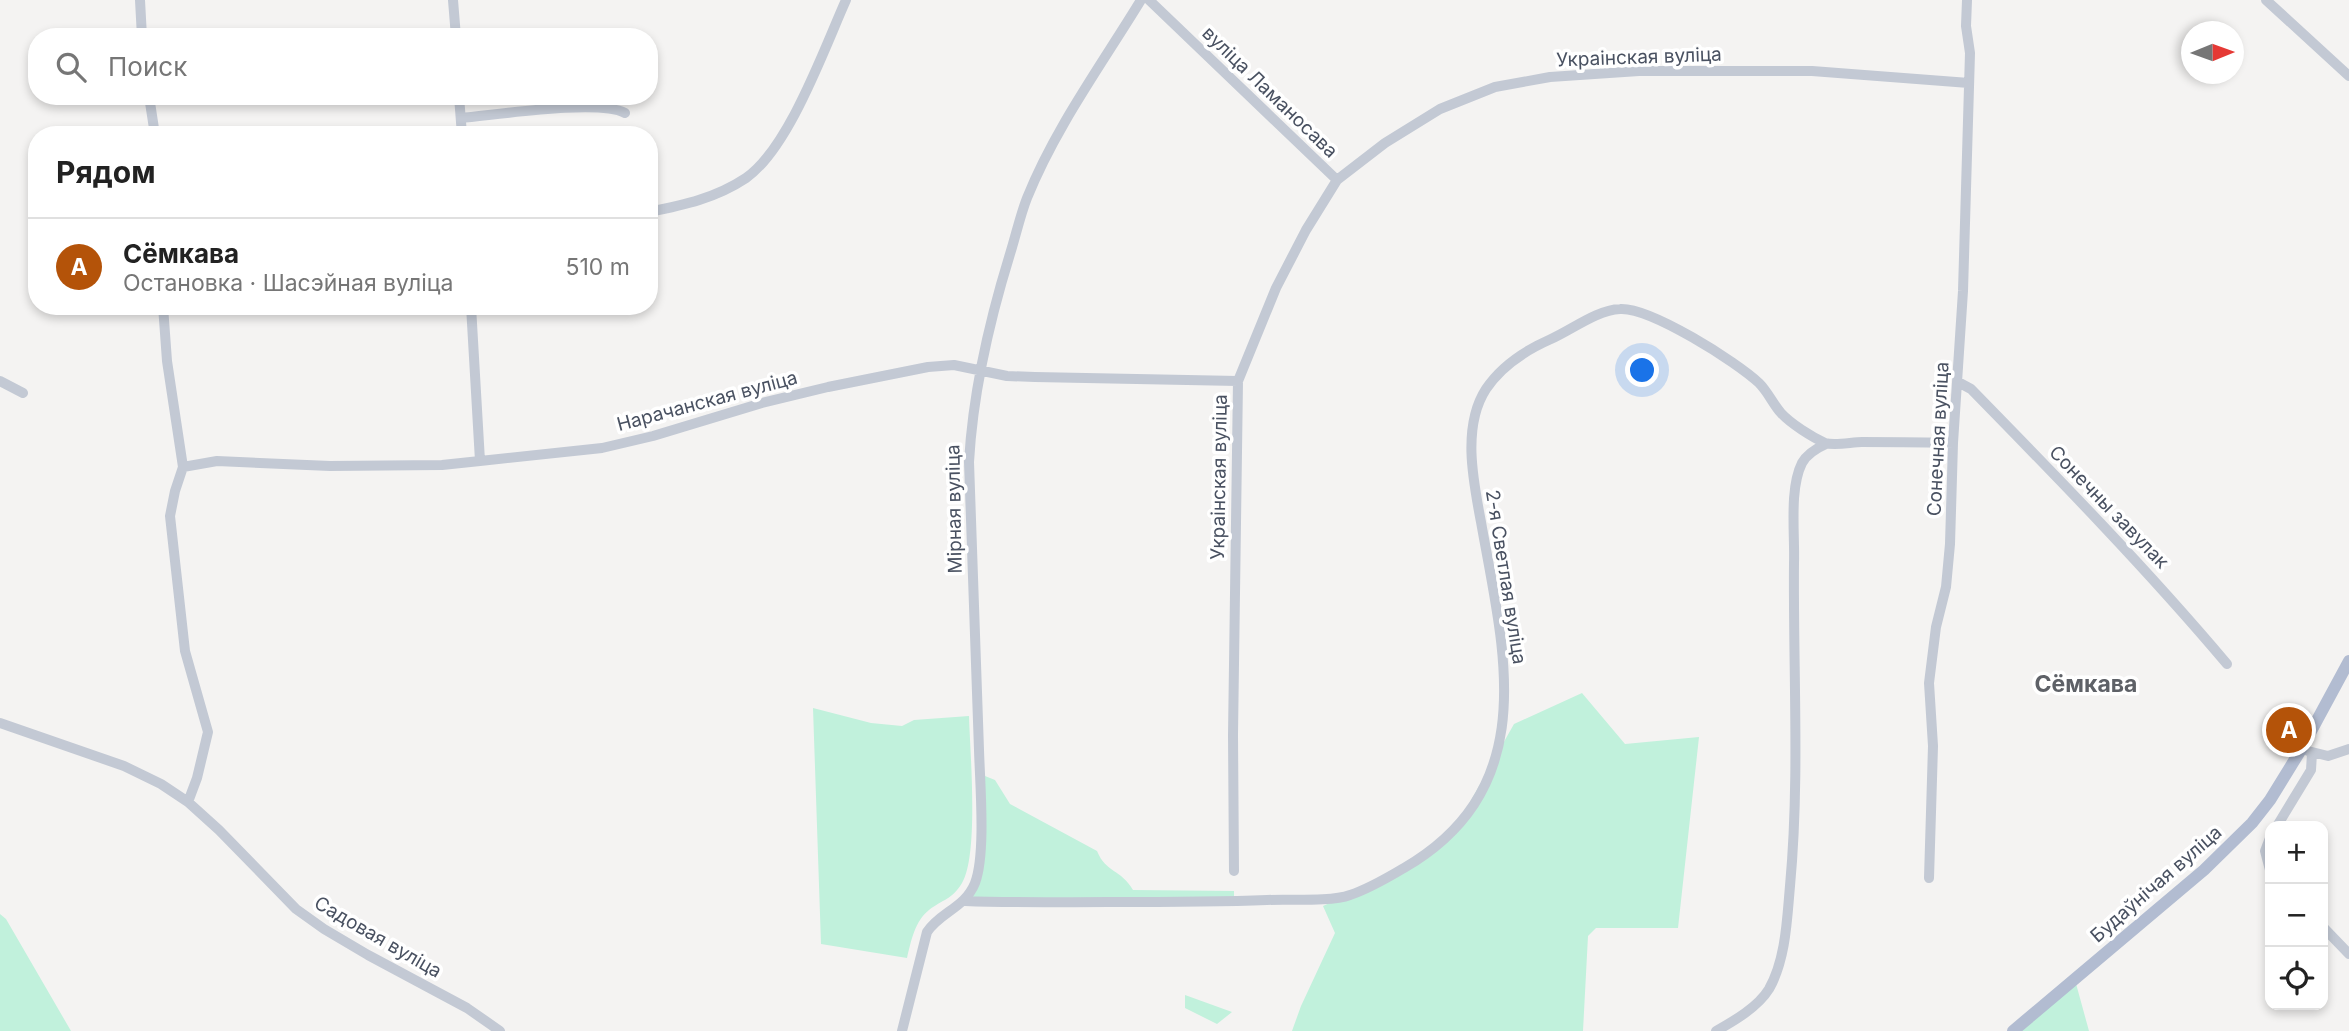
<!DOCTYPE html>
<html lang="ru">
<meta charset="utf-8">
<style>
:root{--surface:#fff;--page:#f6f6f6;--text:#222;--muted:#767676;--line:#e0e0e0;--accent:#b45309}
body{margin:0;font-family:Inter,sans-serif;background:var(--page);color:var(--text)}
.controls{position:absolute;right:21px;bottom:21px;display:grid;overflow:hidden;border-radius:14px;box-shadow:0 4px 10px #0003}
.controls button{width:63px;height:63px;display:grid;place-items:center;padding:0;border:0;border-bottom:2px solid var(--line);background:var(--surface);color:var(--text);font:35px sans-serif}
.compass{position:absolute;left:2181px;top:21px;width:63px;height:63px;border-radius:50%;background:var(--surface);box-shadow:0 4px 10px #0003;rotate:89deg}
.you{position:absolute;left:1643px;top:371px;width:24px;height:24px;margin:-18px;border:5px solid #fff;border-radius:50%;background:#1a73e8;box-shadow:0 0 0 10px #1a73e833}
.badge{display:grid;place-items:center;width:46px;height:46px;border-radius:50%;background:var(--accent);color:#fff;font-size:23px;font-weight:700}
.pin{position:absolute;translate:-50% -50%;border:4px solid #fff;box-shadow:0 2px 7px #0006}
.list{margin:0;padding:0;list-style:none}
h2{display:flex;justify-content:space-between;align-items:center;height:91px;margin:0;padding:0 28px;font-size:30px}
h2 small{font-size:23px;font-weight:400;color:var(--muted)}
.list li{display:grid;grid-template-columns:46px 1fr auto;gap:21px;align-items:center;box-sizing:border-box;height:98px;padding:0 28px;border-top:2px solid var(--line)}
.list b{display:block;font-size:26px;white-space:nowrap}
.list p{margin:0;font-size:23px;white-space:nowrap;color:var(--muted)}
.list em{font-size:23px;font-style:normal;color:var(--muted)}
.icon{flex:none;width:38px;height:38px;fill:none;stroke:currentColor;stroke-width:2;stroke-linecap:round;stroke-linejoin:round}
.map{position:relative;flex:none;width:2349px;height:1031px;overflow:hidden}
.search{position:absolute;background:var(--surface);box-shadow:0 4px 10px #0003;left:28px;top:28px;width:630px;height:77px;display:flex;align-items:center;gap:18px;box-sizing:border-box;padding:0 24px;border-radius:28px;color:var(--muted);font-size:26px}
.panel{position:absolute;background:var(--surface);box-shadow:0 4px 10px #0003;left:28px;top:126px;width:630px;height:189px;border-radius:28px}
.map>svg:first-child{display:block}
</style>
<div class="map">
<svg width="2349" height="1031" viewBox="0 0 2349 1031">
<rect width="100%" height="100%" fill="#f4f3f2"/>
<path fill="#c1f1dc" d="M1582 693 1625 744 1699 737 1678 928H1596L1588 936 1583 1031H1292L1301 1006 1335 933 1323 906 1388 877 1456 827 1514 724Z
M813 708 871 723 902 726 914 720 969 716C970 752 979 855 962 883 952 900 943 899 929 910 915 921 911 941 907 958L821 944Z
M980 774 995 780 1010 804 1097 851C1106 873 1121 869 1133 890L1234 891V901H965L976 881Z
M0 914 6 919 71 1031H0Z
M2075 980 2089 1031H2013Z
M1185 995 1232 1012 1217 1024 1185 1008Z"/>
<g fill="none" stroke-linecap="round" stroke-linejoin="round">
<path stroke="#c3c9d4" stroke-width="10" d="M140 0 142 37
M453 0 456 37
M1149 0 1337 180
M2266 0 2349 76
M149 96 155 135
M459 96 462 135
M461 118C496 115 598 99 625 113
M649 212C684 205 716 198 746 178 789 148 824 49 846 0
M163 306 167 361 183 467 175 491 170 516 185 651 208 732 197 778 188 802
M471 306 480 461
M0 381 23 393
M1958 382 1971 389C2059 479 2146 568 2227 664
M183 467 217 461 330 466 442 465 480 461 602 448 653 436 762 403 828 387 928 367 954 365 1007 376 1035 377 1238 381
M0 723 124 766 161 784 188 802 219 830 296 909 324 929 368 955 467 1008 500 1031
M2308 751 2328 756 2349 749
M2277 826 2311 770 2312 753
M2270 838 2265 851 2270 870
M1234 871 1233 735 1238 381 1276 288 1306 230 1337 180 1385 143 1440 109 1495 87 1550 77 1639 71H1812L1969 83
M1929 878 1933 746 1929 683 1936 627 1946 587 1950 544 1953 443 1963 291 1970 53 1966 26 1967 0
M965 901C1013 903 1060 902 1108 902 1161 902 1214 902 1267 900 1289 899 1331 902 1350 895 1369 889 1387 878 1404 868 1543 787 1504 652 1481 522 1473 480 1462 426 1486 389 1502 365 1526 350 1551 339 1573 329 1597 310 1620 309 1650 307 1737 362 1759 383 1768 392 1773 404 1781 413 1791 424 1812 437 1825 443 1835 446 1852 442 1862 442 1893 442 1923 442 1953 443
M2323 927 2349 954
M902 1031 927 932C940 912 965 908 975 883 986 854 980 784 979 750 976 654 972 558 969 462 973 390 989 322 1010 254 1016 235 1020 216 1027 198 1055 128 1102 64 1141 0
M1716 1031C1734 1021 1758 1007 1769 989 1786 959 1787 919 1790 886 1800 778 1793 671 1794 563 1795 534 1789 489 1802 463 1807 454 1817 448 1826 444"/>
<path stroke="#b2bcd1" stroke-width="12" d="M2013 1031 2204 870 2252 823 2270 800 2302 748 2349 661"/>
</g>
<g text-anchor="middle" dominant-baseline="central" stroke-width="7" stroke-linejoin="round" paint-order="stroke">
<g font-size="19" fill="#495161" stroke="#fff">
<text transform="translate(1639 57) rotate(-2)">Украінская вуліца</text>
<text transform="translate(1270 92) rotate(44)">вуліца Ламаносава</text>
<text transform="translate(707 401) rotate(-15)">Нарачанская вуліца</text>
<text transform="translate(1938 439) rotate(-87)">Сонечная вуліца</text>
<text transform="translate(1219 477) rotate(-89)">Украінская вуліца</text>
<text transform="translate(2109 507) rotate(46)">Сонечны завулак</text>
<text transform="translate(954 509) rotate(-91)">Мірная вуліца</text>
<text transform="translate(1506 577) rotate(81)">2-я Светлая вуліца</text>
<text transform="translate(2156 884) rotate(-41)">Будаўнічая вуліца</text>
<text transform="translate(378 937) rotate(30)">Садовая вуліца</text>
</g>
<g font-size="23" font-weight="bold" fill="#5e6167" stroke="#fff">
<text x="2086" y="684">Сёмкава</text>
</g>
</g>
</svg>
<div class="controls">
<button>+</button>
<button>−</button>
<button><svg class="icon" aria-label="locate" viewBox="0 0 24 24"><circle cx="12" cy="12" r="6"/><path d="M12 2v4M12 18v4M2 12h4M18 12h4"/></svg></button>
</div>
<svg class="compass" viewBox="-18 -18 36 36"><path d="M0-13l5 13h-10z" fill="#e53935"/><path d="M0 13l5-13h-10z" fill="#767676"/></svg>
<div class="you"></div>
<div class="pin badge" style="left:2289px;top:730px">A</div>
<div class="search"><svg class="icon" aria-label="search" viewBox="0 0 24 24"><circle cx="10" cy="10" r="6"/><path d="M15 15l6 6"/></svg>Поиск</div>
<section class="panel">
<h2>Рядом<small></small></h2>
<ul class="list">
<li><span class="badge">A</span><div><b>Сёмкава</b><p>Остановка · Шасэйная вуліца</p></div><em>510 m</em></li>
</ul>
</section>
</div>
